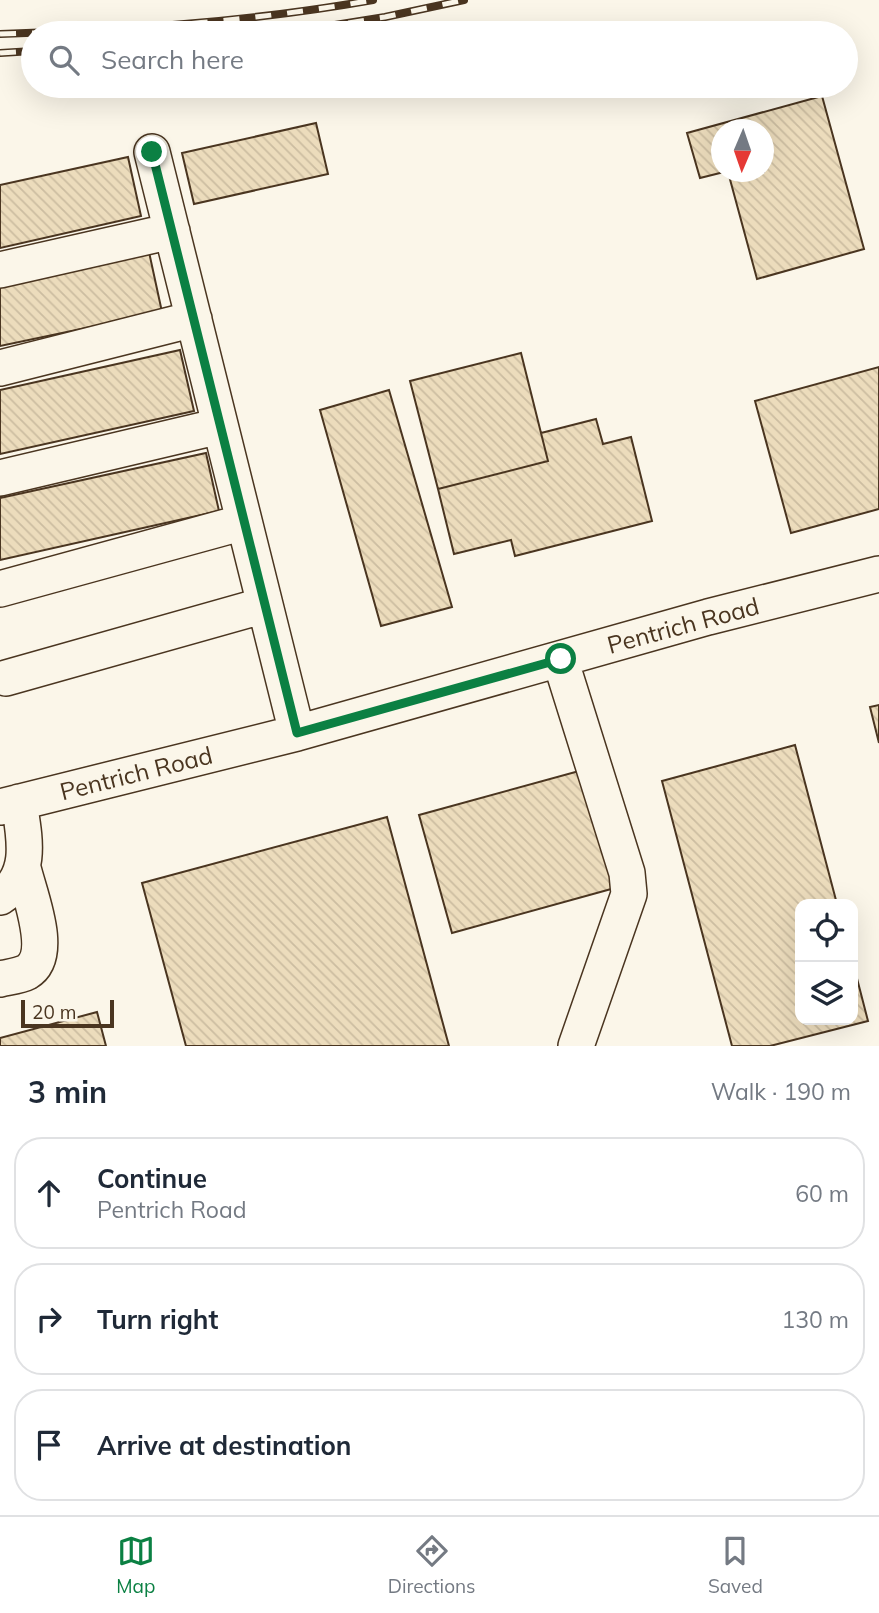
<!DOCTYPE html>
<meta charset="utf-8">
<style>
:root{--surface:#fff;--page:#f2f2f3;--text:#1f2937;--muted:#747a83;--line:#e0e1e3;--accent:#0b8043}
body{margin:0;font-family:Mulish,sans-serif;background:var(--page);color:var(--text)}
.controls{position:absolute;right:21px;bottom:21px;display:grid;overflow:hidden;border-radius:14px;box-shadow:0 7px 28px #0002}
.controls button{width:63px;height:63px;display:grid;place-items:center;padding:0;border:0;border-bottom:2px solid var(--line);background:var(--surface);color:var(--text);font:35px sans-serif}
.compass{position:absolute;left:711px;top:119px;width:63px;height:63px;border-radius:50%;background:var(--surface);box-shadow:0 7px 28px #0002;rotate:182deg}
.scale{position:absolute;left:21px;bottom:18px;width:93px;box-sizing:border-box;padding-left:7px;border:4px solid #4a3520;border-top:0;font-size:19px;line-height:24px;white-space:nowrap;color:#4a3520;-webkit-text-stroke:5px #fbf6e9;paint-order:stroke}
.stop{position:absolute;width:21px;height:21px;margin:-16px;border:5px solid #0b8043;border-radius:50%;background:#fff}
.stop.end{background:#0b8043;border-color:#fff;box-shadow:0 2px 7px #0008}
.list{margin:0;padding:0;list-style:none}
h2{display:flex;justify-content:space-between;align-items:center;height:91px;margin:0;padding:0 28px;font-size:30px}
h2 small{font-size:23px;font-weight:400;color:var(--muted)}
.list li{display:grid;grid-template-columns:46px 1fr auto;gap:21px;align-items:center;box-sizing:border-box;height:112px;margin:0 14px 14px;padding:0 14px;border:2px solid var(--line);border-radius:28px}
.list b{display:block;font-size:26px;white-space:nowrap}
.list p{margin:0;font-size:23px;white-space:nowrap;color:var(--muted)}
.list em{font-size:23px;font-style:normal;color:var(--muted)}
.icon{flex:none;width:38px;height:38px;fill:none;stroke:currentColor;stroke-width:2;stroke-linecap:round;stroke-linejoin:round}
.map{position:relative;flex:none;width:879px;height:1046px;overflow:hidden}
.search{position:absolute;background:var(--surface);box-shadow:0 7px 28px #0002;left:21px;right:21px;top:21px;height:77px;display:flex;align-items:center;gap:18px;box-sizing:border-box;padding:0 24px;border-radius:38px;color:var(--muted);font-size:26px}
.sheet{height:469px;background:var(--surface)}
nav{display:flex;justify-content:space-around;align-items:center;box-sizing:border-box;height:98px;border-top:2px solid var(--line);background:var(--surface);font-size:19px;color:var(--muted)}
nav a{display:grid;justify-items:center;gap:4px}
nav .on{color:var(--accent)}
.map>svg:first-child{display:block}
</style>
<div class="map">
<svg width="879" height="1046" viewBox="0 0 879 1046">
<defs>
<pattern id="building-back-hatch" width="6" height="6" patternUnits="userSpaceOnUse" patternTransform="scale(1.75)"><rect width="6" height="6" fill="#ecdcbc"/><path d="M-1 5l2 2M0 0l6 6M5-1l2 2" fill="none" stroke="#ccbda1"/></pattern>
</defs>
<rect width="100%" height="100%" fill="#fbf6e9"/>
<path fill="url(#building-back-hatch)" stroke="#4a3520" stroke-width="2" d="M822 96 864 249 757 279 728 172H764V130H722V172H724L700 178 687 133Z
M316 123 328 174 194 204 182 153Z
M128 157 141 216 0 248V185Z
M149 252 162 312 0 346V284Z
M180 350 194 411 0 454V390Z
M521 353 548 461 438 489 410 381Z
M879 367V509L791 533 755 401Z
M389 390 452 607 381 626 320 410Z
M596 419 603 444 631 437 652 521 515 556 511 540 454 554 438 489 548 461 541 433Z
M206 453 219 511 0 560V498Z
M879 705V743L870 707Z
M795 745 837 904H800V1020H853V963L868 1021 770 1046H732L662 781Z
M590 768 622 886 452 933 419 815Z
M387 817 449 1046H186L142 883Z
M97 1012 106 1046H0V1038Z"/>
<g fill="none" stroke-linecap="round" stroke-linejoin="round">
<defs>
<path id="minor" d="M152 152 297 733
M0 270 172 231
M0 368 194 319
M0 478 220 426
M0 589 244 522
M560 659 627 873 629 894 576 1046
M6 678 265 605
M0 807 297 733 708 617 879 574
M0 897C34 876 24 835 19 802
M0 979C8 977 19 976 27 972 55 955 29 894 23 868"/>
</defs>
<use href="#minor" stroke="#4a3520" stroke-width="38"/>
<use href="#minor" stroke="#fbf6e9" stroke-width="35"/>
<defs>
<path id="rail" d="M285 33 385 17 464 0
M0 34C126 30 249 22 373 0
M0 53 33 51"/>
</defs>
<use href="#rail" stroke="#4a3520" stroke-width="8"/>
<use href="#rail" stroke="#fbf6e9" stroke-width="5" stroke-dasharray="16" stroke-linecap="butt"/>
</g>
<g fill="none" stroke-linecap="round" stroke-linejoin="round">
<path stroke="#0b8043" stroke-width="9" d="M152 152 297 733 561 659"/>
</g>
<g text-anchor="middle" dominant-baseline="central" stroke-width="5" stroke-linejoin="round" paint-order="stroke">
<g font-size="24" fill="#4a3520" stroke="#fbf6e9">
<text transform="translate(683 625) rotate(-15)">Pentrich Road</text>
<text transform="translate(136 773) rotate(-14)">Pentrich Road</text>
</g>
</g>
</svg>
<div class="controls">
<button><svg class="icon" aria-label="locate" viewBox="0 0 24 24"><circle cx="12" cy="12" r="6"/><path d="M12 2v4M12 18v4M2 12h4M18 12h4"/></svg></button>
<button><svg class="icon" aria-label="layers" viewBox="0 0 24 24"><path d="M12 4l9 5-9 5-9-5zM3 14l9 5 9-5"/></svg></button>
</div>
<svg class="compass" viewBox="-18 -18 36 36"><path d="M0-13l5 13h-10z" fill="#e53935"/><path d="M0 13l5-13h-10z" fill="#747a83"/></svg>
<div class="scale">20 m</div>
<div class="stop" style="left:561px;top:659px"></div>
<div class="stop end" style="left:152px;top:152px"></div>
<div class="search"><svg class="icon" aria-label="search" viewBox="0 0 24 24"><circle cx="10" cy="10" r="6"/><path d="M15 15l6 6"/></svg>Search here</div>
</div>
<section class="sheet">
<h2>3 min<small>Walk · 190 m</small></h2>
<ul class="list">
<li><svg class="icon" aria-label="ahead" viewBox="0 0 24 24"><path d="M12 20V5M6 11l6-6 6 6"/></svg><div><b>Continue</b><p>Pentrich Road</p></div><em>60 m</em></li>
<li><svg class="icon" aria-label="right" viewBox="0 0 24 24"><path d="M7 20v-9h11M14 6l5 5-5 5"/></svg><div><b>Turn right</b></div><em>130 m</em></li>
<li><svg class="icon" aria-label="arrive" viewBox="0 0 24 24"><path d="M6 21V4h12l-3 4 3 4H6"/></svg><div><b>Arrive at destination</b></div></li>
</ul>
</section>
<nav>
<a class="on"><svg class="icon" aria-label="map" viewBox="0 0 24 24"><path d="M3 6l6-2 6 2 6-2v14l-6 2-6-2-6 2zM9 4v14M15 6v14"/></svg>Map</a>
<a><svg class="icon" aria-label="directions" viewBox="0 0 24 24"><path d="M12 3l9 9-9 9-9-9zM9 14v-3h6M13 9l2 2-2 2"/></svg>Directions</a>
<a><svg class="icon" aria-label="saved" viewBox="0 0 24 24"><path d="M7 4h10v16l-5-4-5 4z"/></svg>Saved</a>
</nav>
